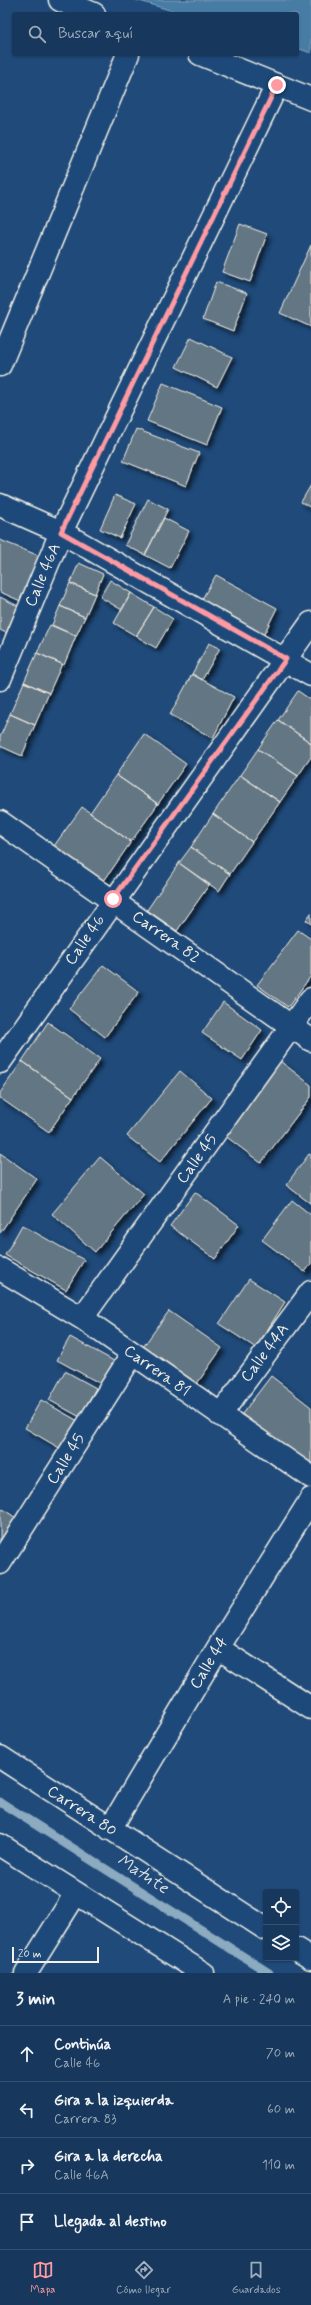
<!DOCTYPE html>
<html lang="es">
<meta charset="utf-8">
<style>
:root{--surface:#17385c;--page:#244365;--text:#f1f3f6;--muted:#9eacbb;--line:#365272;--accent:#ff9aa2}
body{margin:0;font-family:Mynerve,sans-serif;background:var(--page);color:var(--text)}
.controls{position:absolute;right:12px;bottom:12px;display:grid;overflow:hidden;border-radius:4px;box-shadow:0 1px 3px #0004}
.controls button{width:36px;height:36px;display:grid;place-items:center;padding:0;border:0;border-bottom:1px solid var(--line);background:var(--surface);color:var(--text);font:20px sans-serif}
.scale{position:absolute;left:12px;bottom:10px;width:87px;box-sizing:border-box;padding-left:4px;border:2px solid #f4f1e8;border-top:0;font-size:11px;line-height:14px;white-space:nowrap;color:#f4f1e8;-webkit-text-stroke:3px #1f4a7a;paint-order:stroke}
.stop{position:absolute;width:12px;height:12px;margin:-9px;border:3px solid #ff9aa2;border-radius:50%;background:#fff}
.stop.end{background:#ff9aa2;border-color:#fff;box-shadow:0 1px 4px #0008}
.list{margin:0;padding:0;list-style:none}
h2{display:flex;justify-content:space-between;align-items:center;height:52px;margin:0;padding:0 16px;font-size:17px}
h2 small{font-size:13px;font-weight:400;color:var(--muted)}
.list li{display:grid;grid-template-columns:26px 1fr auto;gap:12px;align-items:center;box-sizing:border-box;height:56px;padding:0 16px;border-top:1px solid var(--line)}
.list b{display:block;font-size:15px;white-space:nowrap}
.list p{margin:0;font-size:13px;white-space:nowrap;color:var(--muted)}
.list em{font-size:13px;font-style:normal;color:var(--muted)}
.icon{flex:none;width:22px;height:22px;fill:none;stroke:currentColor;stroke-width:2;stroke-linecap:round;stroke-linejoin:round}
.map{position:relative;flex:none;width:311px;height:1973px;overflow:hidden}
.search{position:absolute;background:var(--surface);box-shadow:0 1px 3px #0004;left:12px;right:12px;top:12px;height:44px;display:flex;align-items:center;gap:10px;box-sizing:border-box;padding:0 14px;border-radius:4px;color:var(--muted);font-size:15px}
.sheet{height:276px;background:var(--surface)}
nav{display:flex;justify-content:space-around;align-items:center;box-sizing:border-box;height:56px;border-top:1px solid var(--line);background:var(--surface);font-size:11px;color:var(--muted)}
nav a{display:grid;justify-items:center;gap:2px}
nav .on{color:var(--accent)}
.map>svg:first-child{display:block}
</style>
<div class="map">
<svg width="311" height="1973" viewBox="0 0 311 1973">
<defs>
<filter id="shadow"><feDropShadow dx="3.5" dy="3.5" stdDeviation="2" flood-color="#0009"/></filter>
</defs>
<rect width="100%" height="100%" fill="#1f4a7a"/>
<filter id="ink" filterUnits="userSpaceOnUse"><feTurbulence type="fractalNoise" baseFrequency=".025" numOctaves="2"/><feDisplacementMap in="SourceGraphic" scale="8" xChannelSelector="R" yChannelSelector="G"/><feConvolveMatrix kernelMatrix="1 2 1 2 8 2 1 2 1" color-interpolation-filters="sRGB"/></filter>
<g filter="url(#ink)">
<path fill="#477ba5" stroke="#8caac0" d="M136 0H311V53L297 48V14H183Z"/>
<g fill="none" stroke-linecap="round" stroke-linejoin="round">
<path stroke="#8caac0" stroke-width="9" d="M0 1802 269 1973"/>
</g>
<path fill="#637684" stroke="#f4f1e8" filter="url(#shadow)" d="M240 224 267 234 250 282 222 272Z
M311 245V327L280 313Z
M216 282 247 293 233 331 203 319Z
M191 337 232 357 217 387 176 367Z
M163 383 222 407 207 445 147 421Z
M136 429 199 453 186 486 123 461Z
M311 485V508L301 502Z
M115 495 136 504 120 538 100 529Z
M148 499 168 509 145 555 125 545Z
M164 518 189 531 170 568 145 555Z
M0 540 42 557 23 602 0 592Z
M79 563 103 574 95 594 70 583Z
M216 575 277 608 261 640 199 604Z
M110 580 131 593 122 610 100 597Z
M70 583 95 594 85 617 60 606Z
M131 593 154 607 136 636 114 623Z
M0 597 18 606 6 633 0 630Z
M60 606 85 617 76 636 52 625Z
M154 607 173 619 156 648 136 636Z
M50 625 76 636 64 665 37 653Z
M209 643 220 648 202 680 192 674Z
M37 653 62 664 49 693 24 682Z
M192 674 234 697 213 738 170 715Z
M24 682 49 693 35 725 10 714Z
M298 691 311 700V743L278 720Z
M10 714 35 725 22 756 0 746V737Z
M278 720 311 743V757L298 776 258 749Z
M144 734 186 764 158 804 116 775Z
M258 749 298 776 280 802 240 775Z
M116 775 158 804 131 842 90 813Z
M240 775 280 802 252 842 213 814Z
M82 807 131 842 104 881 54 846Z
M213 814 252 842 230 874 191 847Z
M191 847 230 874 219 891 179 863Z
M179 863 209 885 177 931 147 910Z
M311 913V924L306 920Z
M298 930 311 939V976L288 1007 257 985Z
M103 965 139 992 105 1037 69 1009Z
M223 1002 262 1030 242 1060 202 1033Z
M48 1022 100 1059 73 1097 22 1061Z
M22 1061 73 1097 49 1132 0 1098V1093Z
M280 1061 311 1085V1097L261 1163 224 1135Z
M180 1071 212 1098 160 1162 127 1136Z
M0 1153 37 1179 0 1233Z
M309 1154 311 1155V1204L286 1185Z
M100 1157 144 1194 95 1252 52 1214Z
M195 1192 239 1225 215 1259 170 1226Z
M292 1200 311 1215V1264L305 1272 262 1240Z
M22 1225 84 1260 66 1290 5 1255Z
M249 1279 285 1302 256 1348 219 1324Z
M169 1311 222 1348 196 1385 143 1347Z
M70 1337 114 1361 101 1384 57 1360Z
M65 1371 96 1388 80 1417 49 1400Z
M271 1376 311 1407V1462L305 1470 239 1418Z
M41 1400 78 1421 61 1449 25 1428Z
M3 1509 16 1518 0 1541V1513Z"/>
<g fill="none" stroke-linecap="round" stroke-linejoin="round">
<defs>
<path id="street" d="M60 0 94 14
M200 54 311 99
M0 365 128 54
M0 505 61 532 311 675
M0 679 61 532 277 85
M0 822 311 1040
M0 1062 311 623
M0 1269 82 1318 311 1477
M82 1318 311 999
M220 1415 311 1292
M0 1563 132 1355
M218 1648 311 1708
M0 1757 266 1929
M110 1829 218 1648 311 1499
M0 1845 203 1973
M296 1949 311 1958
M26 1973 76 1893"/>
</defs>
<use href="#street" stroke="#f4f1e8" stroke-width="25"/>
<use href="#street" stroke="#1f4a7a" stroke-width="22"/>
</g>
</g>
<g fill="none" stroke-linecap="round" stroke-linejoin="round" filter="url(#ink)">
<path stroke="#ff9aa2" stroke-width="5" d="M113 899 286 659 61 532 277 85"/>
</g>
<g text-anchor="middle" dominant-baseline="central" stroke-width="3.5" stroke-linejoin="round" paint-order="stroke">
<g font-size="16" fill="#f4f1e8" stroke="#1f4a7a">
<text transform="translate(43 575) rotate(-67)">Calle 46A</text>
<text transform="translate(166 937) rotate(35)">Carrera 82</text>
<text transform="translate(85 940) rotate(-55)">Calle 46</text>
<text transform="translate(197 1159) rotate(-54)">Calle 45</text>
<text transform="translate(265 1353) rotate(-53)">Calle 44A</text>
<text transform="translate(157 1371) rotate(35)">Carrera 81</text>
<text transform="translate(66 1459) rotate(-58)">Calle 45</text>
<text transform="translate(209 1663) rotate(-59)">Calle 44</text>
<text transform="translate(82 1811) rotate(33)">Carrera 80</text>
</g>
<g font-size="17" font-style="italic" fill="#dadfde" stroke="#1f4a7a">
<text transform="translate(143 1874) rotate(33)">Matute</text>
</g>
</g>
</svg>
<div class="controls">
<button><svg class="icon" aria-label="locate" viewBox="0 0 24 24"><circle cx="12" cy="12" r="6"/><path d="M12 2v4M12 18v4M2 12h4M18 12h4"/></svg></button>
<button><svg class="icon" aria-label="layers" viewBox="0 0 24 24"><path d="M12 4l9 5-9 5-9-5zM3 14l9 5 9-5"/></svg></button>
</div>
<div class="scale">20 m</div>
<div class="stop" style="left:113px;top:899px"></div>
<div class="stop end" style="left:277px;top:85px"></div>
<div class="search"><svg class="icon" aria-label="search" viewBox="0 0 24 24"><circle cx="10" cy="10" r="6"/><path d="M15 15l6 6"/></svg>Buscar aquí</div>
</div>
<section class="sheet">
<h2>3 min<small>A pie · 240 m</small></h2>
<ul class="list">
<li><svg class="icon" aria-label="ahead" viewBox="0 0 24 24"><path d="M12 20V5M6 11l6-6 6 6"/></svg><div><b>Continúa</b><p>Calle 46</p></div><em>70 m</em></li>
<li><svg class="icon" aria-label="left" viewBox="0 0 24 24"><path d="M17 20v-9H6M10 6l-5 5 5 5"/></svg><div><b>Gira a la izquierda</b><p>Carrera 83</p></div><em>60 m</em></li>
<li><svg class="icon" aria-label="right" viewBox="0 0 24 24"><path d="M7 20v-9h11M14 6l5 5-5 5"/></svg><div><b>Gira a la derecha</b><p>Calle 46A</p></div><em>110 m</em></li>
<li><svg class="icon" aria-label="arrive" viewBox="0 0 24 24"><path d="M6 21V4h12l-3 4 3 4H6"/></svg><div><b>Llegada al destino</b></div></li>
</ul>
</section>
<nav>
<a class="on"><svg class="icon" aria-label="map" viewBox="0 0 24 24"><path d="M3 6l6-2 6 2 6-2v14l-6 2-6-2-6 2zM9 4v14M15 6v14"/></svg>Mapa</a>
<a><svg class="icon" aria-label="directions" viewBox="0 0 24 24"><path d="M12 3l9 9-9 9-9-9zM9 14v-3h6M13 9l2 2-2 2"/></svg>Cómo llegar</a>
<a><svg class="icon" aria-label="saved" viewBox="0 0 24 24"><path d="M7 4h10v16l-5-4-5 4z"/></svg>Guardados</a>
</nav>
